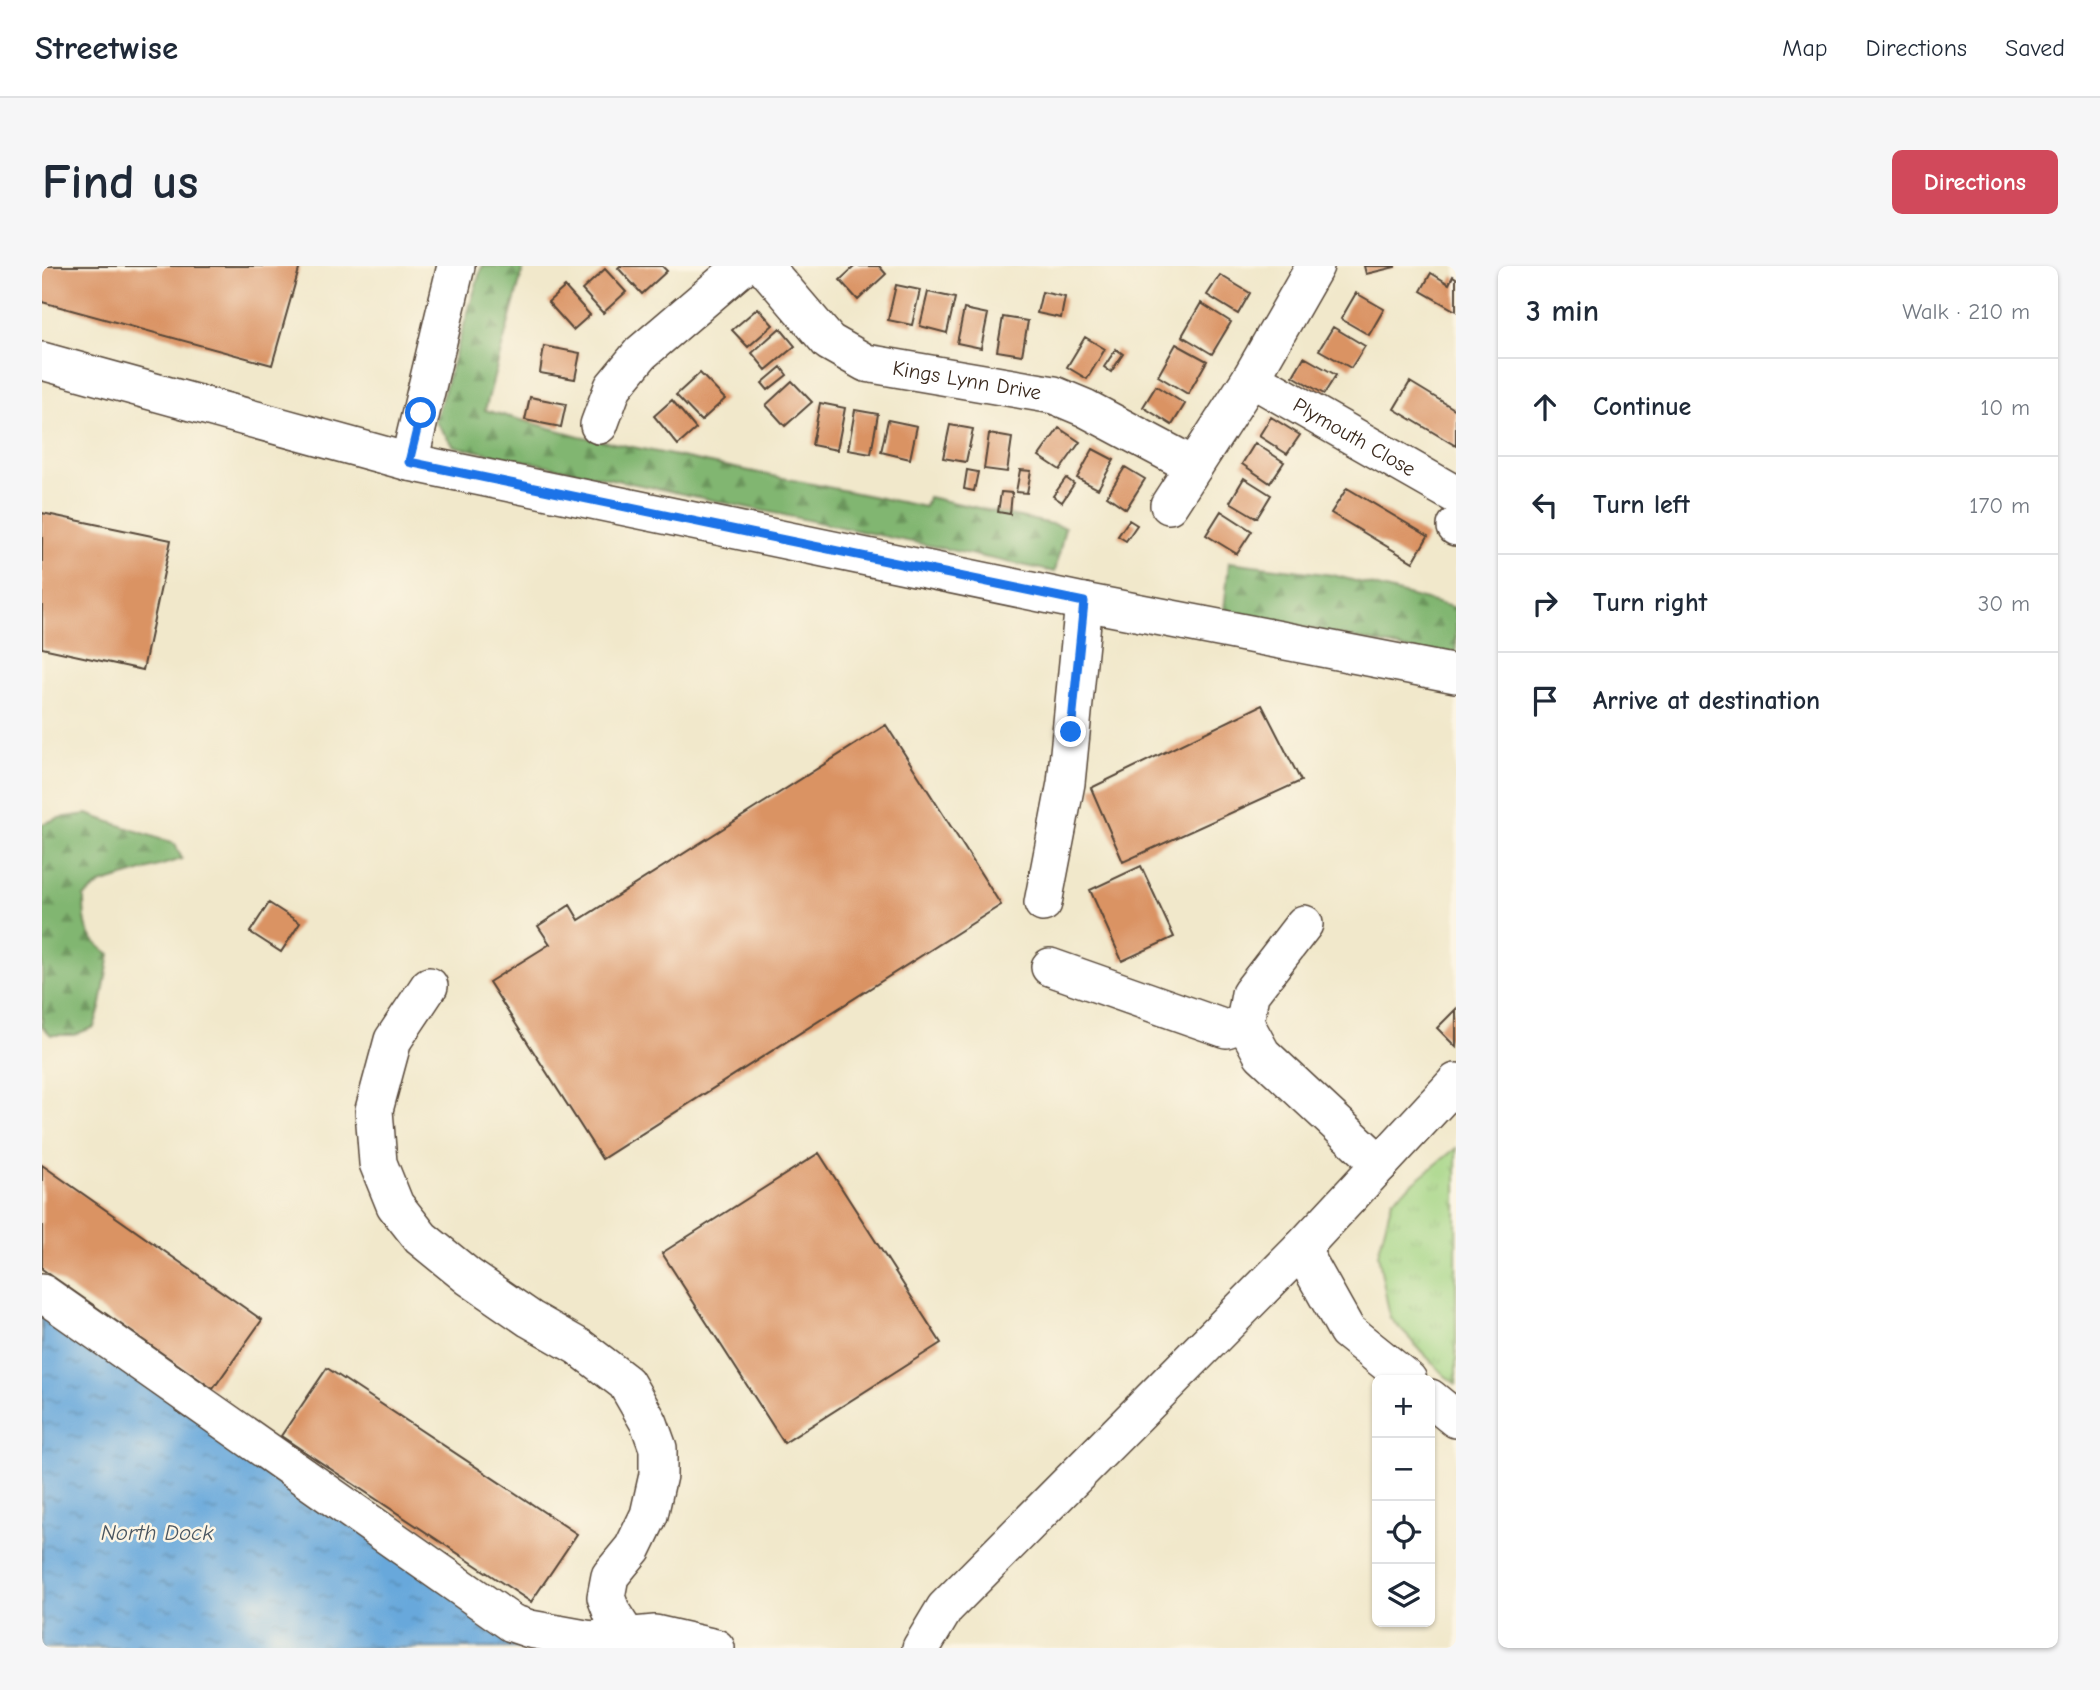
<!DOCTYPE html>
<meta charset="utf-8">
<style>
:root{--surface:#fff;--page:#f6f6f7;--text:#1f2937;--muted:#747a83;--line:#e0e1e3;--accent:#d1495b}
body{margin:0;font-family:"Comic Neue",sans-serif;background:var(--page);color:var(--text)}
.controls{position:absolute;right:21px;bottom:21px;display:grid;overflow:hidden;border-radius:10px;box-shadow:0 2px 5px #0004}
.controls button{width:63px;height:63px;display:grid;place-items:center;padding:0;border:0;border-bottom:2px solid var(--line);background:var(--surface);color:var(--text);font:35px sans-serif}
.stop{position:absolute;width:21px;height:21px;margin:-16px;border:5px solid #1a73e8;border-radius:50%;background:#fff}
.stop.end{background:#1a73e8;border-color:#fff;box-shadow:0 2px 7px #0008}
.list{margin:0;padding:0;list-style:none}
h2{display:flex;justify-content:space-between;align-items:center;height:91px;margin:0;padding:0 28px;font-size:30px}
h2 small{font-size:23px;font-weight:400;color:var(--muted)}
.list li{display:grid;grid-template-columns:46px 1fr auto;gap:21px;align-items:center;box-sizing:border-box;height:98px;padding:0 28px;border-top:2px solid var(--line)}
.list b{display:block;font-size:26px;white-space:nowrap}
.list em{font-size:23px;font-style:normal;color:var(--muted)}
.icon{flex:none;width:38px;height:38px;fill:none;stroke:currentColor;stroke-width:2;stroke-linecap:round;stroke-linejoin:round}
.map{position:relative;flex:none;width:1414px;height:1382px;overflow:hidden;border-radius:10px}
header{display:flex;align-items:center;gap:42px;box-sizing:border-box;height:98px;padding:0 35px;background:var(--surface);border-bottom:2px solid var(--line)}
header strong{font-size:33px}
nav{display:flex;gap:38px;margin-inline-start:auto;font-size:24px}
.intro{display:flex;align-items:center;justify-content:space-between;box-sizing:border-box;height:168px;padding:0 42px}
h1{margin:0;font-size:49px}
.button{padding:18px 32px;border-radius:10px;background:var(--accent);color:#fff;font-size:24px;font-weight:700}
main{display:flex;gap:42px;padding:0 42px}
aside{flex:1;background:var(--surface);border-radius:10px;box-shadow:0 2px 5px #0004}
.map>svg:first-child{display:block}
</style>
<header>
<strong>Streetwise</strong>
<nav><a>Map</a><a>Directions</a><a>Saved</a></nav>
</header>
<div class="intro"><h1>Find us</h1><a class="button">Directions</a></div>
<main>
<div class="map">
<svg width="1414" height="1382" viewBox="0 0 1414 1382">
<defs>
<pattern id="grass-tufts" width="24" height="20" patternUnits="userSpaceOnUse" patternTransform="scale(1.75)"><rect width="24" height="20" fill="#a2d483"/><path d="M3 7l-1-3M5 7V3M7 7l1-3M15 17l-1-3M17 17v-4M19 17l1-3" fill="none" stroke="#8cb671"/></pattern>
<pattern id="forest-firs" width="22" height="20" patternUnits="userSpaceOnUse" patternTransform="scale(1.75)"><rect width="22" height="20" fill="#81b671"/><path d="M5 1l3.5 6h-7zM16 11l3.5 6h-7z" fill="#6b945c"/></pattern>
<pattern id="water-ripples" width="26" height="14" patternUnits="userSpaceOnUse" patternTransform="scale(1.75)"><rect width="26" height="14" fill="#67a8db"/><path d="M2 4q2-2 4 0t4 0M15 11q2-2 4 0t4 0" fill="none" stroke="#5689b1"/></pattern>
</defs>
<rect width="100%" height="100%" fill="#fcf5e5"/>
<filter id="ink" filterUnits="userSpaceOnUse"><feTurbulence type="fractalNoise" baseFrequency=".0143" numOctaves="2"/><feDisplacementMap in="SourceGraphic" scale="14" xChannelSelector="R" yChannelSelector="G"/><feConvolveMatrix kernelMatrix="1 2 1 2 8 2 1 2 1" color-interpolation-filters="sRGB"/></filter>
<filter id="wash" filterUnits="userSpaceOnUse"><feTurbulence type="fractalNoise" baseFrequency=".00686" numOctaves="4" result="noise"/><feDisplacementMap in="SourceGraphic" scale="28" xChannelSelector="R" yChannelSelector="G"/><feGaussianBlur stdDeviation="1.57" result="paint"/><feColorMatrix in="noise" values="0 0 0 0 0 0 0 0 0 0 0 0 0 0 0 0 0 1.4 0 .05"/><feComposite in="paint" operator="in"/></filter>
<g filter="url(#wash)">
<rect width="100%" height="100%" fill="#f1e8cb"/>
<path fill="url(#grass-tufts)" stroke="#6e7f50" stroke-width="2" d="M1414 882V1118L1402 1109 1348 1052 1336 988 1350 934Z"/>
<path fill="url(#forest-firs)" stroke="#5e7048" stroke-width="2" d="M440 0H482L443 144 537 170 883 241 886 231 1023 261 1013 306 412 180 393 155Z
M1187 296 1291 309 1414 342V393L1182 345Z
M45 548 133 578 140 593 58 618 42 631C42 658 43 672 68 688L59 738 52 761 32 769H9L0 760V558L17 552Z"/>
<path fill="url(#water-ripples)" stroke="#51697c" stroke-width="2" d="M0 1045 487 1382H0Z"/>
<g id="blocks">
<path fill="#da9363" d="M0 0H258L230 99 0 36Z
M578 0H620L625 5 600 28 576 2Z
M813 0H837L844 8 816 34 798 14Z
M1322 0H1353V1L1324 8Z
M563 3 584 26 561 47 540 24Z
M1389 7 1407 18 1411 10 1414 12V45L1379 25Z
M1178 9 1208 27 1196 48 1165 29Z
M854 19 878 24 870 59 846 54Z
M523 21 548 49 531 64 506 36Z
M886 26 913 32 905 67 878 60Z
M1000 26 1023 31 1019 52 995 47Z
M1314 27 1342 43 1327 69 1299 53Z
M1159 37 1189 56 1170 88 1140 70Z
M716 42 731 59 706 81 690 64Z
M922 43 946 48 939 82 915 77Z
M961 51 986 55 980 89 955 85Z
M1291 61 1323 80 1309 102 1277 84Z
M738 62 753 80 724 104 710 87Z
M1043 71 1063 83 1045 113 1025 101Z
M1134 78 1165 95 1146 128 1116 110Z
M502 80 538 87 533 113 498 107Z
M1074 83 1081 88 1069 106 1062 101Z
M1262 91 1294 109 1282 128 1251 110Z
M739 101 745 109 726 124 720 117Z
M658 107 683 133 659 155 634 129Z
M750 115 770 136 743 160 724 139Z
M1368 116 1414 144V180L1352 143Z
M1114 120 1143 138 1130 159 1101 141Z
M488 131 524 138 519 161 483 154Z
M630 134 654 163 636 179 612 150Z
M778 137 803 142 795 184 770 179Z
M813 144 836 148 829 188 806 184Z
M1229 151 1258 169 1245 188 1217 170Z
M846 154 875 160 868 193 839 186Z
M908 159 931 163 924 196 901 192Z
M1017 162 1038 176 1018 204 997 190Z
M947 168 970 172 965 206 942 203Z
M1213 177 1242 196 1228 217 1200 198Z
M1051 183 1072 194 1056 223 1035 212Z
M1083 201 1103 213 1084 243 1065 230Z
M925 204 936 206 932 225 922 223Z
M978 204 989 205 985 227 974 226Z
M1024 212 1032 218 1020 236 1011 230Z
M1202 212 1229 229 1215 252 1188 236Z
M1305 222 1386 270 1371 296 1289 247Z
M959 226 970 227 968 248 956 246Z
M1179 245 1210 265 1195 288 1164 269Z
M0 247 129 274 101 404 0 382Z
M1087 254 1095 259 1084 275 1076 270Z
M1220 439 1259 515 1081 596 1049 522Z
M844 459 959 639 560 893 447 716 508 678 496 660 528 639 537 654Z
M1099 600 1132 671 1080 695 1048 624Z
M227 637 258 657 239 686 208 666Z
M1414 743V781L1395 762Z
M777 887 899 1077 742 1177 620 987Z
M0 899 220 1054 171 1123 0 1003Z
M285 1102 535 1268 489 1336 239 1170Z"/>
</g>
</g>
<g filter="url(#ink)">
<use href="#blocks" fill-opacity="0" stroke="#564638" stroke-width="2"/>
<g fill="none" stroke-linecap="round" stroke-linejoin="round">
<defs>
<g id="minor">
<path id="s1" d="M722 0 787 76 824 97 1012 129 1043 142 1152 200"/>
<path d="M0 95 367 196 1042 336 1414 408"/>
<path id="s2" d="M1209 112 1414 229"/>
<path d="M557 159 571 121 599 87 701 0"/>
<path d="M367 196 414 0"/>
<path d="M1127 239 1209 112 1273 0"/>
<path d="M1414 261V260"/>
<path d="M1001 637 1024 517 1042 336"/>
<path d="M1262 658 1208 728 1203 757 1220 788 1338 898"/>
<path d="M1008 701 1184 763 1203 757"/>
<path d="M387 720 351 774 332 844 336 897 353 939 379 972 427 1011 488 1053 537 1081 584 1117 607 1157 616 1182V1209L607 1249 591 1282 568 1310 564 1331 570 1347 586 1372"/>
<path d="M1259 983 1305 1065 1366 1114"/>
<path d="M0 1027 470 1357 488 1363 549 1374 613 1368 674 1382"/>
<path d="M1388 1132 1414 1153"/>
<path d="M879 1382 903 1342 1259 983 1414 816"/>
</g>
</defs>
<use href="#minor" stroke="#564638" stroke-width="40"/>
<use href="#minor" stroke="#fff" stroke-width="37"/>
</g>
</g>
<g fill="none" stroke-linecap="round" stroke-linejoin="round" filter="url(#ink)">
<path stroke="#1a73e8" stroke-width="9" d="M379 147 367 196 1042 336 1029 466"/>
</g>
<g text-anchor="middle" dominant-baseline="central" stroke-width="5" stroke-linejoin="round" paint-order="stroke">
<g font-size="21" fill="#3b2a1e" stroke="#fcf5e5">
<text stroke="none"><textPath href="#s1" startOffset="245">Kings Lynn Drive</textPath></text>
<text stroke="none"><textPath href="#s2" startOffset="119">Plymouth Close</textPath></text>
</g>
<g font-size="23" font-style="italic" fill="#4a5660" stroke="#fcf5e5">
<text x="115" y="1266">North Dock</text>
</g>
</g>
</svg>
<div class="controls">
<button>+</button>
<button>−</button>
<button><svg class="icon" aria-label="locate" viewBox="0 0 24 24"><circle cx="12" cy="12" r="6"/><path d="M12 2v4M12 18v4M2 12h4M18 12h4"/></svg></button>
<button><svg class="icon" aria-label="layers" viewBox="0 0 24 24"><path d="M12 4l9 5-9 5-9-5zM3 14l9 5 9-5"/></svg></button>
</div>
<div class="stop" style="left:379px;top:147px"></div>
<div class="stop end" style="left:1029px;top:466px"></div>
</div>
<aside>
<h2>3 min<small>Walk · 210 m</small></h2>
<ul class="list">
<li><svg class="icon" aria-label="ahead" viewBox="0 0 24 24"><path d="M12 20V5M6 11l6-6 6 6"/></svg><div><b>Continue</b></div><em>10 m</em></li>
<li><svg class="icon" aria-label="left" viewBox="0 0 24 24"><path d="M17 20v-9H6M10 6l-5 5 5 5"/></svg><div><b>Turn left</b></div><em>170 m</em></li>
<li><svg class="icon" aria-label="right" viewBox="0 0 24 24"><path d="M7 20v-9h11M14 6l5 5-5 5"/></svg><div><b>Turn right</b></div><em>30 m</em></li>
<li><svg class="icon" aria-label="arrive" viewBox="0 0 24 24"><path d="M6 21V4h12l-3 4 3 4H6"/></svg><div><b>Arrive at destination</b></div></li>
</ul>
</aside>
</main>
